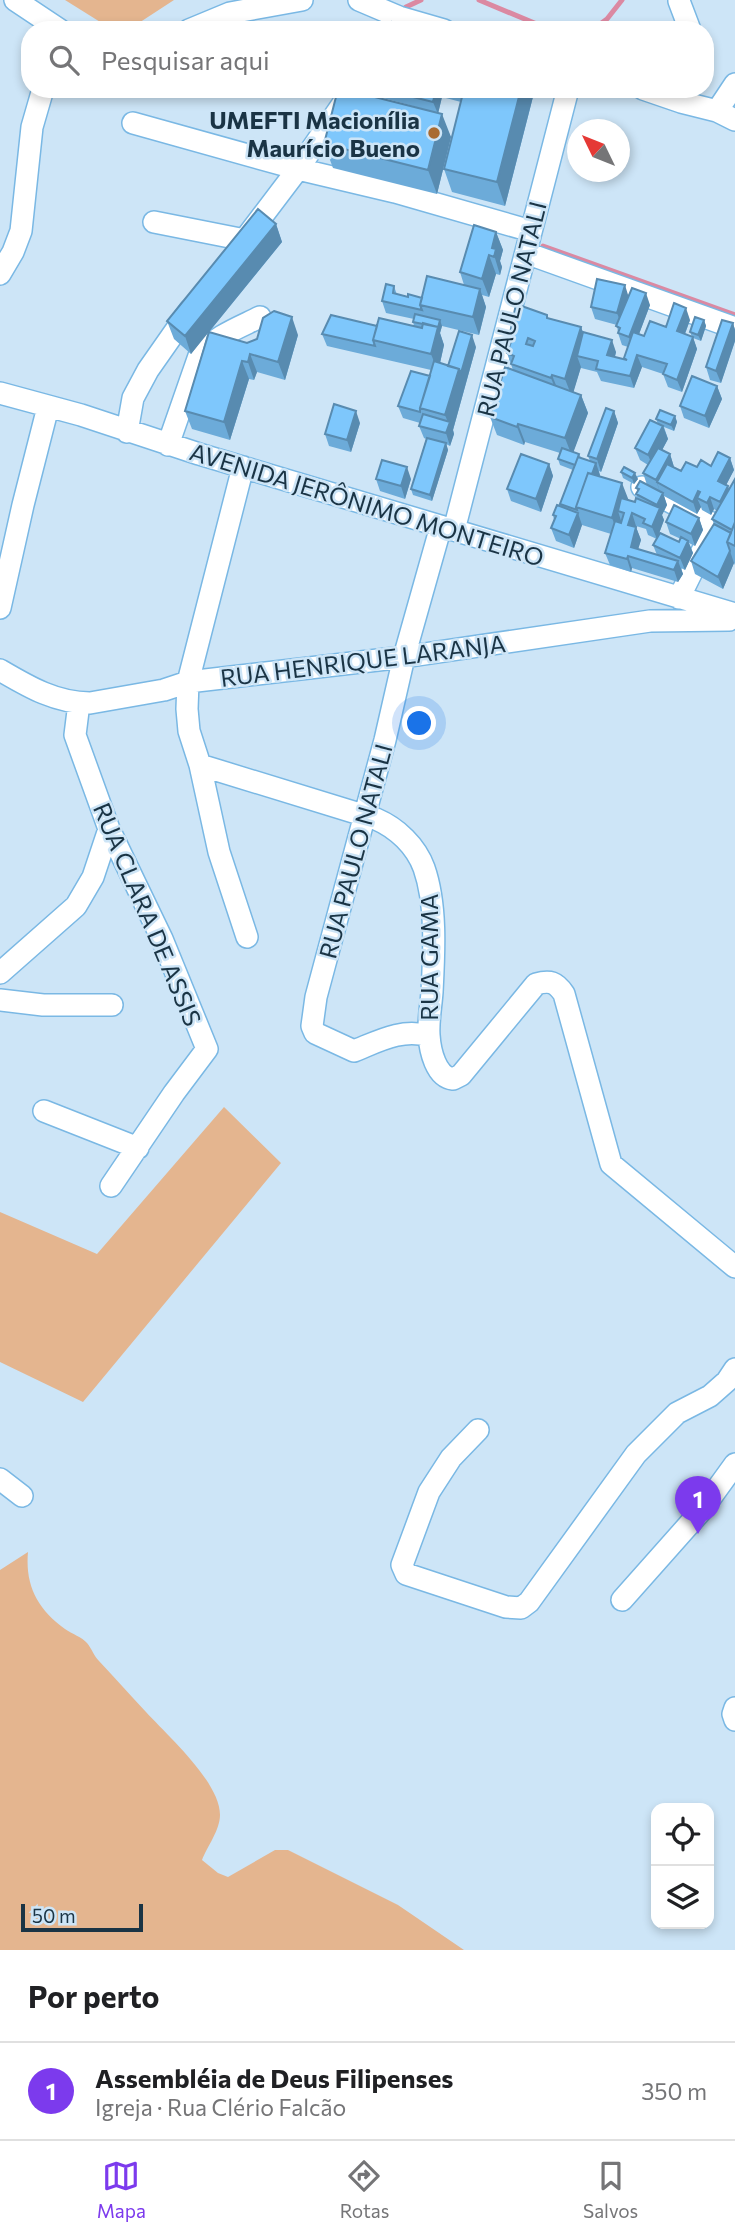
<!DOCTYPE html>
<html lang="pt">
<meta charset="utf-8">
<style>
:root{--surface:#fff;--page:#f2f2f2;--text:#202124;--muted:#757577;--line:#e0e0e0;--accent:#7c3aed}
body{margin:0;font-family:Commissioner,sans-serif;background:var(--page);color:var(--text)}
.controls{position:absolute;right:21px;bottom:21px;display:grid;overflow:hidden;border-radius:14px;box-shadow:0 4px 10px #0003}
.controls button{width:63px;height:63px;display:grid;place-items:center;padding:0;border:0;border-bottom:2px solid var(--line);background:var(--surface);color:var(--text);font:35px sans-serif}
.compass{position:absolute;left:567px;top:119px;width:63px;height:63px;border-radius:50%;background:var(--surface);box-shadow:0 4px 10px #0003;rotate:313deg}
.scale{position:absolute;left:21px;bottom:18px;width:122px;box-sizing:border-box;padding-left:7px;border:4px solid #1a3445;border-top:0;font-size:19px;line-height:24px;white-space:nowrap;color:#1a3445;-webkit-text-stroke:5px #cde5f7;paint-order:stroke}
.you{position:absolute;left:420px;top:724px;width:24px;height:24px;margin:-18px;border:5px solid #fff;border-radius:50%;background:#1a73e8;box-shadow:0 0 0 10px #1a73e833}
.badge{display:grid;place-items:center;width:46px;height:46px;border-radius:50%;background:var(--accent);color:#fff;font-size:23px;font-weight:700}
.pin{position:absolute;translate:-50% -58px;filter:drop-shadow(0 2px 4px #0008)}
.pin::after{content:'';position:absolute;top:37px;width:24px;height:21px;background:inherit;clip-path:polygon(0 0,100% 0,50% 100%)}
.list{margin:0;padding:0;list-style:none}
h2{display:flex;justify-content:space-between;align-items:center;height:91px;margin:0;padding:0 28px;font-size:30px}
h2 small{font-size:23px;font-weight:400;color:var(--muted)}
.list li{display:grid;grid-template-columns:46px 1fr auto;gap:21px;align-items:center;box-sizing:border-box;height:98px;padding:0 28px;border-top:2px solid var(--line)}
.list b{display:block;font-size:26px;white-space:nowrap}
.list p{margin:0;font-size:23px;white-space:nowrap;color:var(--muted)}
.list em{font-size:23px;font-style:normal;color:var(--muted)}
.icon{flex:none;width:38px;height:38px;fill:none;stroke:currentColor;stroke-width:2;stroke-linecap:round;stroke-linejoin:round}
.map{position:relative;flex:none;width:735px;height:1950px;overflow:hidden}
.search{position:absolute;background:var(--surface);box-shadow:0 4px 10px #0003;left:21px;right:21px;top:21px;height:77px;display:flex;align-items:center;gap:18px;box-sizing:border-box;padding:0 24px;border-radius:28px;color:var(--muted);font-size:26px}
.sheet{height:189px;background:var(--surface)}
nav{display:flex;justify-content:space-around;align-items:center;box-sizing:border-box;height:98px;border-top:2px solid var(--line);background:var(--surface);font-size:19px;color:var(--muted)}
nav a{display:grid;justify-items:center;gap:4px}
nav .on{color:var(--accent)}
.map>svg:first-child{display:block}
</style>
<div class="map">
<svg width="735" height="1950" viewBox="0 0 735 1950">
<rect width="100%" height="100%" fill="#cde5f7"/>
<path fill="#e4b58f" d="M65 0H174L128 30H113Z
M224 1107 281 1163 83 1402 0 1362V1212L97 1254Z
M28 1552C25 1585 37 1609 65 1629 72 1634 82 1637 87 1643 92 1649 94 1656 99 1661 115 1678 130 1695 146 1712 168 1736 220 1782 220 1815 220 1830 207 1847 202 1860L218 1873 228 1877 275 1850H288L398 1905 464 1950H0V1570Z"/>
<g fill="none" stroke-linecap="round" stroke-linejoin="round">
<path stroke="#db89a2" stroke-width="5" d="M479 0 551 30
M406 7 421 0
M592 30 607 19 622 0
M543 246 735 315"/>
<defs>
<path id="minor" d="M15 0 60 30
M359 0 399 17 444 30
M679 1 690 30
M189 30 230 13 302 0
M643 89 681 102 717 111 735 120
M717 111 735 84
M133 123 298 169 395 192 531 231
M154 222 245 240
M248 235 298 169 353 89
M526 253 735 328
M0 274 13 252 21 231 32 127 43 89
M0 393 81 415 199 454 735 614
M127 432 133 398 148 370 190 310
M168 445 199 356C215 336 238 328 260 317
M243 467 188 682 187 709 189 731 200 765 219 852 247 937
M642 487 715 525 679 598
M454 530 568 89
M0 608 23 505 48 407
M0 670C29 687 56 703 90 703L164 690 188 682 404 657 650 621 729 620
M79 703 75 735 109 829 162 939 207 1049 174 1093 111 1186
M200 765 376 819C397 828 416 846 424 868 437 905 434 954 432 992 431 1006 428 1022 429 1035 430 1051 436 1077 453 1079L461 1075 536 984C550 980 556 982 564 994L611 1164 735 1267
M0 973 76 906 93 877 109 829
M0 1000 43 1005H112
M429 1036C402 1028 379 1041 354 1051L315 1033 312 1026 316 997 385 740 404 657 441 526
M44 1111 138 1148
M478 1430 451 1458 429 1492 402 1565 406 1574 506 1607 521 1608 529 1602 636 1454 677 1413 710 1396 727 1381 735 1369
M0 1479 22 1496
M622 1600 701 1511 735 1464
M735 1708 733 1714 735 1720"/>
</defs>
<use href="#minor" stroke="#7ab8e4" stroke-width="24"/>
<use href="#minor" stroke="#fff" stroke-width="21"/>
</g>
<path fill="#6cabd9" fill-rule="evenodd" d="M380 89H535L505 206 452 192 444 169 461 102 442 97 438 113 451 137 437 194 333 168 324 144 368 95 417 107 383 98Z
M276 224 282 242 209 332 247 343 298 335 285 380 257 372 254 380 249 379 230 440 192 429 185 411 208 332 191 354 174 339 167 321Z
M496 232 503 250 500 261 502 267 500 275 496 274 489 297 482 295 486 307 479 335 442 326 440 333 444 345 440 363 448 366 476 347 453 430 454 434 450 446 446 444 448 450 432 501 413 495 411 489 426 439 424 438 419 426 420 423 403 418 398 406 430 376 431 370 327 346 322 334 377 326H414L413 322 414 319 386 313 382 301 394 286 397 295 408 297 422 298 464 285 460 272Z
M628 296 650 305 639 334 644 336 666 327 690 320 685 334 692 337 690 332 704 320 706 326 701 341 693 338 697 349 682 392 668 387 663 374 642 367 634 388 601 381 597 372 581 368V367L573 392 581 395 588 413 573 452 579 454 581 458 590 461 588 456 614 411 618 423 601 472 599 471 600 477 628 500 635 502 638 499 636 494 638 492 636 488 647 485 643 473 648 465 640 460 635 448 658 424 656 419 675 416 677 422 674 431 664 427 668 439 662 450 670 454 674 467 681 471 697 467 711 466 730 458 734 470 726 485 729 489 735 479V565L734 563 723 589 695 574 691 561 714 524 712 519 717 511 714 509 711 515 702 510 701 507 697 514 664 496 667 505 662 515 664 520 658 536 679 542 681 539 670 534 666 522 699 518 703 530 695 546 689 543 693 553 685 570 681 568 683 574 678 582 632 568 631 572 610 565 605 553 611 534 582 525 574 548 556 541 551 528 554 520 553 515 561 507 560 504 573 470 560 465 558 459 560 453 525 442 524 445 497 435 490 417 513 370 507 353 510 342 509 338 547 315 548 318 581 327 583 332 616 352 615 357 624 359V358L628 347 622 345 618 333 617 325 595 319 591 307ZM636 526 646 529 648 535 657 539 653 545 657 555 638 549 641 540 636 527Z
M733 323 735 330V341L721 383 710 380 706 367Z
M717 386 722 399 709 428 684 418 680 406Z
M360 423 351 452 329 446 325 434Z
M549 464 553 476 541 512 511 501 507 489Z
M621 472 638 479 634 484 623 478Z
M376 479H411L405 499 380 491Z"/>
<path fill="#588bb0" d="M360 89H372L358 110 354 98Z
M436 89H439L442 97 438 114 433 102Z
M521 89H535L505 206 497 182Z
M442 114 451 137 437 194 428 170Z
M276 224 282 242 191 354 185 336Z
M496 232 503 250 500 261 502 267 500 275 492 248Z
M489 255 496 274 489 297 482 279Z
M625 285 629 298 622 326 617 313Z
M480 289 486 307 479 335 473 317Z
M646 293 650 305 633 350 629 337Z
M686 308 690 320 681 344 677 331Z
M292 317 298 335 285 380 278 362Z
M440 320 442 326 440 333 444 345 438 372 431 354Z
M704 320 706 326 701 341 698 335Z
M733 323 735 330V341L721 383 716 371Z
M581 327 587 345 577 356 581 367 572 397 565 379Z
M472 335 476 347 453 430 454 434 450 446 446 433 449 425 445 415 459 369Z
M693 337 697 349 682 392 677 380Z
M612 340 616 352 612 367 607 355Z
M250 354 257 372 254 380 248 362Z
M637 355 642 367 634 388 630 376Z
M242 361 249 379 230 440 224 422Z
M552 375 559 393 558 396 551 378Z
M717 386 722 399 709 428 705 416Z
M581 395 588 413 572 456 565 438Z
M356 411 360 423 351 452 347 440Z
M614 411 618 423 601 472 597 459Z
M675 416 677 422 674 431 671 425Z
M518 424 525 442 524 445 517 427Z
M663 426 668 439 653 467 648 455Z
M446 443 448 450 432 501 430 495Z
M670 454 674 467 664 486 657 482 660 492 656 480Z
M730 458 734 470 722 493 718 481Z
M596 463 600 475 587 511 579 508Z
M549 464 553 476 541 512 536 499Z
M407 467 411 479 405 499 401 486Z
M635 473 638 479 634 484 632 478Z
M622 483 629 501 624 513 618 511 622 524 619 536 612 518Z
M728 486 732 499 724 514 720 502Z
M698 491 701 500 697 498 701 507 697 514 693 502Z
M663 493 667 505 662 515 664 520 657 539 652 527 659 510 657 505Z
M710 497 714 509 711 515 707 503Z
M578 513 582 525 574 548 569 535Z
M632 513 636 526 633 537 628 525Z
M699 518 703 530 695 546 691 534Z
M636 527 641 540 635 559 631 547Z
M688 541 693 553 685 570 680 558Z
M730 551 734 563 723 589 718 577Z
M628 556 632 568 631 572 627 559Z
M678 561 683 574 678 582 674 570Z"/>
<path fill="#7ec7fc" stroke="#588bb0" stroke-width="2" fill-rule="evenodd" d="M392 22 422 30H390Z
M338 89H343L442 114 428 170 324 144Z
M347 89H360L357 93 346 90Z
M415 89H436L433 102 413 97Z
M464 89H521L497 182 444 169Z
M258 209 276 224 185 336 167 321Z
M474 225 496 232 492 248 496 249 494 257 489 255 482 279 460 272Z
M427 276 480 289 473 317 420 305Z
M597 279 625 285 617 313 591 307Z
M386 284 394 286 393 293 408 297V294L422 298 420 305 422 310 382 301Z
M632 288 646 293 629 337 618 333 620 328 616 326Z
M674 303 686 308 677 331 693 337 677 380 663 374 667 364 637 355 630 376 596 369 598 361 577 356 583 332 612 340 607 355 627 360 624 358 633 332 644 336 650 321 666 327Z
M516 304 547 315V318L581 327 565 379 552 375 551 378 511 364 514 356 507 353 512 339 509 338ZM528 338 535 341 533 346 526 344Z
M274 311 292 317 278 362 250 354 248 362 242 361 224 422 185 411 209 332 247 343 257 339 263 318Z
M415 314 440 320 438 328V327L413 322Z
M331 315 377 326 373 340 375 346 322 334Z
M695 317 704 320 698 335 690 332Z
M379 318 422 328 423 323 438 327 431 354 373 340Z
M722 320 733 323 716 371 706 367Z
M459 331 472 335 461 373 459 369 448 366Z
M434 361 459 369 445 415 420 408Z
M505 367 581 395 565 438 518 424 517 427 490 417Z
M411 371 430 376 420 408V412L398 406Z
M692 376 717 386 705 416 680 406Z
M334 404 356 411 347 440 325 434Z
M606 408 614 411 597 459 588 456Z
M660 410 675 416 671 425 656 419Z
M423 414 450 422 446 433 419 426Z
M650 420 663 426 648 455 635 448Z
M427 438 446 443 430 495 411 489Z
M562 448 579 454 575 465 558 459Z
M658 448 670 454 656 480 643 473Z
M718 452 730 458 718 481 728 486 720 502 710 497 707 503 697 498 700 492 698 491 693 502 657 482 667 464 681 471 686 462 697 467 701 460 711 466Z
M521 454 549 464 536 499 507 489Z
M578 457 596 463 592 474 588 473 576 507 577 510 560 504Z
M382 460 407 467 401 486 376 479Z
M624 467 635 473 632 478 621 472Z
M588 473 622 483 612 518 576 507Z
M735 479V522L732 530 712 519Z
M640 481 663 493 657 505 636 494 639 489 636 488Z
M621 498 635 502 636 498 660 508 652 527 643 523 645 519 632 513 628 525 636 527 631 547 678 561 674 570 628 556 627 559 605 553 615 521 621 523 624 513 618 511Z
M557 505 578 513 569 535 551 528 556 516 553 515Z
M674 505 699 518 691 534 666 522Z
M735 522V546L727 542Z
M714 524 731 533 727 542 730 551 718 577 691 561Z
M660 533 679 542 681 537 688 541 680 558 653 545Z"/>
<circle fill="#a96b31" stroke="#cde5f7" stroke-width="2.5" cx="434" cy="133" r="7"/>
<g text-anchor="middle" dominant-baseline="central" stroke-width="5" stroke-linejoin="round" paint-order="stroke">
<g font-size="24" font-weight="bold" fill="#1a3445" stroke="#cde5f7" text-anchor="end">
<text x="420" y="119">UMEFTI Macionília<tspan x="420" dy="28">Maurício Bueno</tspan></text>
</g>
<g font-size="24" fill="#1a3445" stroke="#cde5f7">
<text transform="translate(511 309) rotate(-76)">RUA PAULO NATALI</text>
<text transform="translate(367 504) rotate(17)">AVENIDA JERÔNIMO MONTEIRO</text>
<text transform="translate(363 660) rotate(-7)">RUA HENRIQUE LARANJA</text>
<text transform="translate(355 851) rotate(-75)">RUA PAULO NATALI</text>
<text transform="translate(148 914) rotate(67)">RUA CLARA DE ASSIS</text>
<text transform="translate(428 957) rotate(-90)">RUA GAMA</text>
</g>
</g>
</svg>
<div class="controls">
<button><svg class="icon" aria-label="locate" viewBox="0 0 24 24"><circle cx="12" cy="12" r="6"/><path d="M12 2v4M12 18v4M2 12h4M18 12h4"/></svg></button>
<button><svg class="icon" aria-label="layers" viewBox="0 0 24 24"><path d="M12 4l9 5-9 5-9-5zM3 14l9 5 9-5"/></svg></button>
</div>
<svg class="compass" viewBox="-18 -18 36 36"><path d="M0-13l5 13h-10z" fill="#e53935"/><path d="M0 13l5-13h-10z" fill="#757577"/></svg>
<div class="scale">50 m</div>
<div class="you"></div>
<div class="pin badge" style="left:698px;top:1534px">1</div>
<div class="search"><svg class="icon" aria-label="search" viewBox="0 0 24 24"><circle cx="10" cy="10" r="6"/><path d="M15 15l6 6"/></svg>Pesquisar aqui</div>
</div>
<section class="sheet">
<h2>Por perto<small></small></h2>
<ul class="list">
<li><span class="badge">1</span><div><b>Assembléia de Deus Filipenses</b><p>Igreja · Rua Clério Falcão</p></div><em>350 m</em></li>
</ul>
</section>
<nav>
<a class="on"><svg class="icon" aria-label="map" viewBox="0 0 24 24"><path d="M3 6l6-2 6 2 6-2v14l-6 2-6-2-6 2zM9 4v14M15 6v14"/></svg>Mapa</a>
<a><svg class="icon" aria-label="directions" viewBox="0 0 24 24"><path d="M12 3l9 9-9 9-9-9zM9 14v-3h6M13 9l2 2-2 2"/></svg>Rotas</a>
<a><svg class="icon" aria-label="saved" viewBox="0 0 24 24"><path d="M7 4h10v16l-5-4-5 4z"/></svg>Salvos</a>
</nav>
